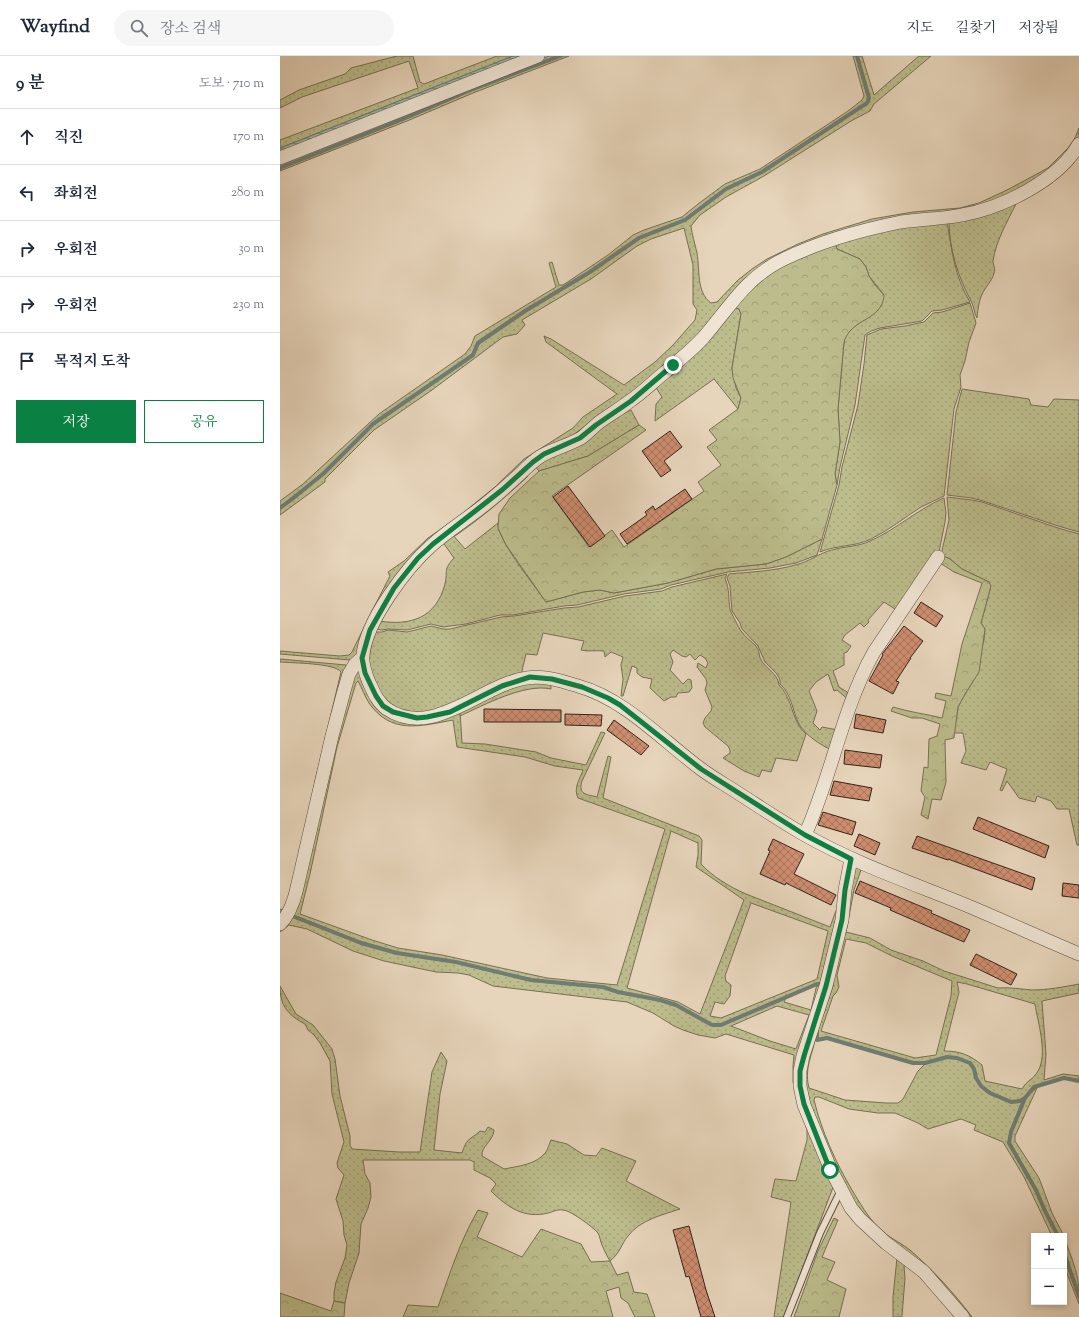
<!DOCTYPE html>
<html lang="ko">
<meta charset="utf-8">
<style>
:root{--surface:#fff;--page:#f6f6f7;--text:#1f2937;--muted:#747a83;--line:#e0e1e3;--accent:#0b8043}
body{margin:0;font-family:"Sorts Mill Goudy","Noto Serif KR",serif;background:var(--page);color:var(--text)}
.controls{position:absolute;right:12px;bottom:12px;display:grid;overflow:hidden;border-radius:0px;box-shadow:0 2px 6px #0003}
.controls button{width:36px;height:36px;display:grid;place-items:center;padding:0;border:0;border-bottom:1px solid var(--line);background:var(--surface);color:var(--text);font:20px sans-serif}
.stop{position:absolute;width:12px;height:12px;margin:-9px;border:3px solid #0b8043;border-radius:50%;background:#fff}
.stop.end{background:#0b8043;border-color:#fff;box-shadow:0 1px 4px #0008}
.list{margin:0;padding:0;list-style:none}
h2{display:flex;justify-content:space-between;align-items:center;height:52px;margin:0;padding:0 16px;font-size:17px}
h2 small{font-size:13px;font-weight:400;color:var(--muted)}
.list li{display:grid;grid-template-columns:26px 1fr auto;gap:12px;align-items:center;box-sizing:border-box;height:56px;padding:0 16px;border-top:1px solid var(--line)}
.list b{display:block;font-size:15px;white-space:nowrap}
.list em{font-size:13px;font-style:normal;color:var(--muted)}
.actions{display:flex;gap:8px;padding:12px 16px}
.actions a{flex:1;padding:9px 0;border:1px solid var(--accent);border-radius:0px;text-align:center;font-size:14px;color:var(--accent)}
.actions .main{background:var(--accent);color:#fff}
.icon{flex:none;width:22px;height:22px;fill:none;stroke:currentColor;stroke-width:2;stroke-linecap:round;stroke-linejoin:round}
.map{position:relative;flex:none;width:799px;height:1261px;overflow:hidden}
header{display:flex;align-items:center;gap:24px;box-sizing:border-box;height:56px;padding:0 20px;background:var(--surface);border-bottom:1px solid var(--line)}
header strong{font-size:19px}
nav{display:flex;gap:22px;margin-inline-start:auto;font-size:14px}
.search{width:280px;height:36px;background:var(--page);display:flex;align-items:center;gap:10px;box-sizing:border-box;padding:0 14px;border-radius:22px;color:var(--muted);font-size:15px}
main{display:flex}
aside{flex:1;background:var(--surface)}
.map>svg:first-child{display:block}
</style>
<header>
<strong>Wayfind</strong>
<div class="search"><svg class="icon" aria-label="search" viewBox="0 0 24 24"><circle cx="10" cy="10" r="6"/><path d="M15 15l6 6"/></svg>장소 검색</div>
<nav><a>지도</a><a>길찾기</a><a>저장됨</a></nav>
</header>
<main>
<aside>
<h2>9 분<small>도보 · 710 m</small></h2>
<ul class="list">
<li><svg class="icon" aria-label="ahead" viewBox="0 0 24 24"><path d="M12 20V5M6 11l6-6 6 6"/></svg><div><b>직진</b></div><em>170 m</em></li>
<li><svg class="icon" aria-label="left" viewBox="0 0 24 24"><path d="M17 20v-9H6M10 6l-5 5 5 5"/></svg><div><b>좌회전</b></div><em>280 m</em></li>
<li><svg class="icon" aria-label="right" viewBox="0 0 24 24"><path d="M7 20v-9h11M14 6l5 5-5 5"/></svg><div><b>우회전</b></div><em>30 m</em></li>
<li><svg class="icon" aria-label="right" viewBox="0 0 24 24"><path d="M7 20v-9h11M14 6l5 5-5 5"/></svg><div><b>우회전</b></div><em>230 m</em></li>
<li><svg class="icon" aria-label="arrive" viewBox="0 0 24 24"><path d="M6 21V4h12l-3 4 3 4H6"/></svg><div><b>목적지 도착</b></div></li>
</ul>
<div class="actions"><a class="main">저장</a><a>공유</a></div>
</aside>
<div class="map">
<svg width="799" height="1261" viewBox="0 0 799 1261">
<defs>
<pattern id="grass-dots" width="8" height="8" patternUnits="userSpaceOnUse"><rect width="8" height="8" fill="#bcbc8c"/><path d="M2 2h.1M6 6h.1" fill="none" stroke="#a2a178" stroke-width="1.8" stroke-linecap="round"/></pattern>
<pattern id="forest-crowns" width="20" height="18" patternUnits="userSpaceOnUse"><rect width="20" height="18" fill="#bcbc8c"/><path d="M2 6a3 3 0 1 1 6 0M12 15a3 3 0 1 1 6 0" fill="none" stroke="#a2a178"/></pattern>
<pattern id="water-rules" width="6" height="5" patternUnits="userSpaceOnUse"><rect width="6" height="5" fill="#97b9b0"/><path d="M0 2.5h6" fill="none" stroke="#7c968e"/></pattern>
<pattern id="building-cross-hatch" width="8" height="8" patternUnits="userSpaceOnUse"><rect width="8" height="8" fill="#ce8d6f"/><path d="M0 0l8 8M0 8l8-8" fill="none" stroke="#a8735a"/></pattern>
</defs>
<rect width="100%" height="100%" fill="#e7d5bb"/>
<filter id="stains"><feTurbulence type="fractalNoise" baseFrequency=".005" numOctaves="4"/><feColorMatrix values="0 0 0 0 .2 0 0 0 0 .09 0 0 0 0 .02 0 0 0 .5 -.17"/></filter>
<radialGradient id="worn" r=".72"><stop offset=".6" stop-color="#630" stop-opacity="0"/><stop offset="1" stop-color="#630" stop-opacity=".3"/></radialGradient>
<path fill="url(#grass-dots)" stroke="#777054" fill-rule="evenodd" d="M117 0H133L140 26 144 28 217 0H233L0 92V84L138 32 129 5 22 41 0 52V44L19 34 65 18 71 12Z
M269 0H278L187 34 122 62 0 111V107Z
M283 0H289L193 37 127 65 0 115V113L123 64 188 36Z
M573 0H576L588 42 587 46 481 115 445 132 404 163 358 181 309 215 244 254 197 286 192 298 93 368 42 417 12 443 0 451V445L23 428 99 358 185 298 191 290 195 280 276 231 269 207 272 206 279 229H283L328 199 353 179 364 174 402 161 418 148 445 128 480 113 568 55 582 44 584 40Z
M578 0H582L594 39 639 0H651L594 48 590 55 571 65 484 120 446 141 420 159 411 170C412 179 415 188 417 197 420 214 416 236 431 247L437 246 458 224 472 213 487 203 518 188 543 178 592 163 633 156 680 152 699 147 727 134 768 112 788 92 795 82 799 72V83L782 105 739 133 709 148 526 190 403 296 339 346 320 359 145 489 78 599 70 604 0 598V595L60 600 69 599 72 596 93 553 110 520 108 516 124 505 148 482 178 461 215 431 244 403 293 372 303 361 337 338 266 286 264 280 271 283 344 329 375 306 393 289 415 264 417 254 413 248V209L404 172 371 183 357 190 311 223 242 264 245 269 237 278 223 281 152 334 94 374 45 423V426L0 459V453L13 444 43 418 94 369 194 299 199 288 246 256 310 217 359 183 405 165 446 134 482 117 588 47 590 42Z
M736 144V148C727 166 716 185 713 205 713 209 716 213 714 217 713 223 708 228 705 233 699 242 698 252 697 262 694 257 694 250 691 245 678 221 669 192 669 165Z
M667 165C671 192 675 222 690 246L662 254 652 255 642 265 600 272 591 275 585 279 575 349 560 411 557 429 555 418 560 386 558 353 564 286 566 278 575 270 586 263 604 239 589 220 586 211 580 203 557 193 555 188 579 179Z
M690 247 696 267 689 286 685 305 680 319 681 331 674 353 664 440C656 444 649 447 641 451 624 462 609 474 591 483 575 491 556 489 540 496L559 429 562 411 578 349 584 308 587 279 601 273 625 270 644 266 653 257 662 256Z
M452 251 459 253 461 258 452 312 456 332 461 342 458 353 434 323 375 365 376 348 382 341 375 330Z
M682 333 749 343 751 349 768 351 774 343 799 344V476L778 470 703 445 692 442 667 439 676 356Z
M351 354 359 369 308 400 259 415 254 409 327 366Z
M667 441 692 444 702 446 778 472 799 478V789H797L789 753H777L771 745 757 740 755 746 739 742 727 725 722 735 720 734 727 713 710 706 706 714 681 707 686 695 683 677H674L678 651 685 638 692 627 704 584 705 573 701 567 710 534 709 526 682 513 670 503 661 499 669 464Z
M664 442 666 457 665 466 659 496 618 555 604 546 588 564 589 566 584 571 580 567 565 579 562 584 571 590 567 596 564 597V609L553 615 559 631 572 639 570 645 557 634 554 635 548 618 536 626 529 635 537 655 533 667 540 674 542 671 558 674 553 695C541 689 526 680 519 668 512 654 512 639 500 628V624L497 618 485 606 478 590 462 573 460 567 452 555 450 530 447 522 449 518C471 516 494 515 515 509 529 506 539 497 552 494 565 490 578 491 590 485 617 473 638 453 664 442Z
M218 467C217 484 255 530 266 546L303 536 320 534 334 537 388 527 436 513 486 508 506 501 542 483 537 499 516 507 490 512 448 516 391 529 381 533 344 538 297 549 284 550 233 559H220L186 568 163 571 151 568 127 574 108 573 102 574 95 573 99 565C131 570 156 562 165 528 168 514 163 514 174 502L162 485 172 478 185 493Z
M447 518 445 522C450 535 448 541 450 553 450 555 459 572 461 575 465 581 471 585 476 590 479 594 479 597 480 602 485 613 498 617 499 629 510 640 511 655 518 668 520 672 523 675 526 678L517 705 496 702 491 716 482 714 479 721 464 715 443 702 450 697V694L448 690 425 671 423 667 425 662 431 655 432 651 425 634 427 627 426 623 417 611 418 607 426 612 428 607 425 602 420 599 415 604 410 598 406 601 402 600 393 594 390 598 393 606 390 614 403 628 408 623 411 624 412 632 409 636 398 637 396 641H391L384 645 370 632 372 623 362 621 357 617V612L352 610 343 640H341L343 623 341 609 343 601 331 596 325 601 324 595C316 594 309 596 301 594L304 585 263 577 257 599 246 598 241 619 147 658 118 654 101 640 90 613 89 602 94 576H102L108 574 127 576 151 570 163 573H170L221 561 234 560 284 552 298 551 345 540 382 535 392 531Z
M0 603 66 609 70 613 64 626 54 662 13 840 4 860 0 864V859L3 858 0 857V853L5 855 11 840 36 721 61 616C55 607 12 607 0 606Z
M77 613 109 656 180 655 182 687 205 688 256 696 271 702 306 709 321 676 325 677 302 725C298 739 306 738 317 741L328 700 331 701 323 742 419 780 422 784 421 808C433 821 450 831 466 838L550 871 557 852H559L540 927H537L440 968H432L396 949 380 944 338 935 323 930 251 923 176 906 117 896 82 886 16 860 15 861 16 863 30 867 81 888 117 898 176 907 250 925 323 932 338 937 380 945 396 950 432 970 441 969 506 942 504 946 531 954 537 928 543 930 517 1018 555 1126 504 1261H494L511 1146 491 1141 495 1123 516 1125 527 1084V1074L513 1026V1010L514 999 446 978 435 982 418 979 403 974 394 970 373 957 347 946 213 930 189 919 178 917 156 916 104 905 73 895 27 873 9 869 0 876V871L52 689ZM78 625C82 632 85 641 89 647 111 679 141 670 173 664L177 691 245 701 275 710 303 714C300 723 293 732 298 742L385 773 337 929 267 922 162 899 118 892 92 884 20 858 30 818 57 691 76 627ZM391 775 418 787V799L416 811 464 844 420 958 398 946 347 932ZM471 847 548 875 537 923 441 962 430 960 435 946 444 948 450 940 451 929 446 925 445 920ZM497 950 529 959 516 993 490 985 451 970Z
M561 876H566L590 882 611 894 643 905 664 915 718 932C729 931 740 933 752 934 768 934 783 931 799 928V937L762 945 766 998 764 1024 783 1018 799 1020V1024L784 1021 754 1031 744 1041 739 1044 732 1045 710 1036 701 1029 697 1022 695 1012 691 1006 677 1002 667 1000 645 1006H633L547 981 538 983V974L553 930ZM566 883 586 887 612 900 672 925 671 940 656 999 635 1002 541 975 553 940 556 937 559 931 557 919ZM677 926 687 928 755 948C758 967 768 998 758 1015 754 1023 746 1025 742 1033L705 1025 702 1009C690 999 680 995 664 995L679 936Z
M0 930 16 958 33 969 52 993 55 1003 60 1040 70 1080V1089L72 1093 119 1096H140L152 1016 161 996 167 1005 160 1038 154 1094 182 1097C184 1091 186 1085 191 1082 195 1079 197 1078 200 1075L205 1076 208 1071 214 1074C213 1086 201 1090 202 1100L224 1113C238 1110 256 1109 266 1096 268 1093 269 1088 271 1084L287 1088 304 1099 316 1100 322 1092 356 1105 346 1125 400 1153C382 1159 360 1164 348 1180 340 1190 341 1196 330 1205 327 1200 324 1194 322 1189 320 1185 320 1180 318 1177 313 1171 290 1154 283 1154 277 1153 273 1156 268 1157 244 1163 227 1151 211 1135L216 1128 210 1122 194 1114V1106L190 1104H83L85 1118 90 1127 91 1141 88 1152 81 1168 79 1197 69 1227 65 1247 54 1245V1237L56 1226 65 1202 67 1189 64 1179 63 1165 56 1143 64 1119 58 1112 57 1107 64 1086 52 1038 50 1005 40 987 34 979 28 974 25 968C8 959 0 950 0 930Z
M536 974C536 994 523 1009 529 1032L565 1044 606 1047H618L623 1043 638 1015 645 1008 667 1002 677 1003 689 1008 693 1013 696 1023 700 1030 709 1038 731 1047 743 1044 730 1075 728 1087 755 1135 764 1155 777 1180H772L744 1121 723 1086 694 1074 696 1069 681 1063 648 1073 638 1067 615 1057H598L569 1053 539 1041H535L534 1044C542 1076 555 1105 572 1134 580 1147 587 1160 598 1171 607 1181 620 1186 630 1194 653 1214 674 1237 692 1261H689L596 1173 568 1138 541 1082 524 1029 527 999Z
M757 1032 735 1080V1085L759 1122 772 1157 784 1180H779L765 1154 757 1134 730 1086 732 1076 746 1042 755 1033Z
M784 1181C791 1201 799 1217 799 1238L784 1194Z
M784 1200 799 1243V1248L784 1210Z
M617 1202 628 1206 665 1247 627 1208 624 1210 625 1222 622 1260 621 1261H613V1241Z"/>
<path fill="url(#forest-crowns)" stroke="#777054" d="M555 188 557 193 580 203 586 211 589 220 595 229 604 239C604 242 603 245 602 248 593 266 571 264 564 286L558 353 560 386 555 418 557 429 542 483 506 501 486 508 436 513 388 527 334 537 320 534 303 536 266 546 226 489 218 472 219 458 230 442 259 415 308 400 359 369 366 374 272 440 309 491 332 474 344 491 424 435 418 426 441 409 427 391 437 384 429 374 458 353 461 342 453 322 452 312 461 258 459 253 452 251 487 216Z
M245 417 248 420C225 442 201 462 175 480L172 478Z
M661 499 670 503 682 513 709 526 711 530 701 567 705 573 699 616 685 638 678 651 674 682 665 684 666 726 661 744 652 743 648 763 641 759 645 741 641 735 644 711 648 712 649 683 657 680 660 668 642 662H632L611 655 613 651C629 656 646 658 662 662L666 645 655 642 656 637 671 640 682 588 702 527 674 516 657 505Z
M246 626 271 628V633C245 627 204 649 180 660V655Z
M576 811 581 814 574 834 566 876H561Z
M198 1154 208 1157 197 1181 242 1201 261 1173 301 1188 311 1206 330 1205 337 1219 348 1216 354 1236 367 1238 375 1261H355L348 1247 341 1242 339 1231 326 1235 333 1261H123L128 1249 158 1251C170 1217 180 1185 198 1154Z
M554 1162 558 1164 542 1201 555 1206 547 1224 566 1233 559 1261H514L538 1195Z
M0 1237 51 1255 54 1245 65 1247 64 1261H0Z"/>
<path fill="url(#water-rules)" stroke="#6f7d74" d="M233 0H241L0 96V92Z"/>
<g fill="none" stroke-linecap="round" stroke-linejoin="round">
<path stroke="#6f7d74" stroke-width="4" d="M0 112 123 63 188 35 280 0
M0 452 12 443 43 418 93 368 193 299 198 287 245 255 310 216 359 182 405 164 446 133 482 116 587 47 589 42 577 0
M15 861 81 887 117 897 176 906 251 924 323 931 338 936 380 944 396 949 432 969H441L537 928 544 929
M537 974V984L547 982 633 1007H645L667 1001 677 1002 690 1007 694 1013 696 1022 701 1030 710 1037 731 1046 740 1045 745 1042 754 1031 784 1022 799 1025
M745 1042 731 1076 729 1087 756 1134 765 1155 778 1180
M784 1197 799 1240"/>
</g>
<path fill="url(#building-cross-hatch)" stroke="#32231b" d="M390 375 402 391 384 405 391 414 381 421 362 395Z
M288 430 325 480 310 491 273 441Z
M405 433 412 443 347 488 340 478 367 459 365 456 373 450 375 454Z
M641 546 663 560 656 571 634 557Z
M624 570 643 585 630 602H631L616 625 619 626 613 638 589 625 603 599 602 598Z
M204 653 281 654V666H204Z
M285 658 322 659 321 670 285 669Z
M576 658 606 664 603 677 574 672Z
M334 664 369 690 361 699 327 674Z
M565 694 602 699 600 712 564 708Z
M554 725 592 732 589 745 550 739Z
M543 756 576 766 572 779 538 769Z
M698 761 769 790 765 802 693 773Z
M579 778 600 787 595 799 574 790Z
M637 780 755 822 752 834 668 803V804L632 792Z
M493 783 524 798 514 818 556 839 551 849 506 827 505 829 480 818 490 795 488 794Z
M580 825 652 855 651 857 690 874 684 886 610 854 611 852 575 837Z
M783 827 799 829V842L782 840Z
M696 898 737 918 731 929 690 909Z
M409 1170 426 1234 435 1261H421L409 1220 406 1221 393 1174Z"/>
<g fill="none" stroke-linecap="round" stroke-linejoin="round">
<defs>
<path id="service" d="M507 1261 540 1177 561 1134"/>
<path id="minor" d="M799 88C779 124 722 152 682 159 662 163 641 163 621 166 581 174 541 185 504 203 465 222 450 251 423 282 411 295 397 306 384 317 373 326 362 337 350 345 341 352 331 358 321 365 314 370 308 377 301 382 289 389 273 393 261 400 253 405 247 411 241 417 230 427 219 437 208 446 190 461 170 473 152 489 127 511 86 565 83 599 82 607 85 616 88 624 93 635 97 646 107 653 153 684 202 628 247 622 264 619 282 625 298 630 345 643 383 685 421 713 433 722 446 729 458 737 480 751 502 766 525 779 576 808 632 827 686 849 724 865 761 882 799 898
M0 102 258 0
M525 779C552 719 562 653 594 596L658 501
M571 803 565 834 562 864 546 930 523 1000 520 1015V1030L524 1049 551 1114 571 1152 580 1163 606 1187 644 1216 683 1261
M0 868C9 859 13 848 16 836L52 680 64 635 69 618 75 608 82 602"/>
</defs>
<use href="#service" stroke="#5f5043" stroke-width="8"/>
<use href="#minor" stroke="#5f5043" stroke-width="14"/>
<use href="#service" stroke="#efe4d3" stroke-width="6"/>
<use href="#minor" stroke="#efe4d3" stroke-width="13"/>
</g>
<g fill="none" stroke-linecap="round" stroke-linejoin="round">
<path stroke="#0b8043" stroke-width="5" d="M393 309 351 345 316 369 300 382 264 398 253 406 222 434 153 488 138 502 114 532 90 574 82 602 85 617 96 640 103 650 113 656 137 662 147 661 170 656 222 630 250 621 272 623 302 631 328 642 340 649 421 713 525 779 571 803 565 834 562 864 546 930 524 1000 520 1015V1030L524 1048 550 1114"/>
</g>
<rect width="100%" height="100%" filter="url(#stains)"/>
<rect width="100%" height="100%" fill="url(#worn)"/>
</svg>
<div class="controls">
<button>+</button>
<button>−</button>
</div>
<div class="stop" style="left:550px;top:1114px"></div>
<div class="stop end" style="left:393px;top:309px"></div>
</div>
</main>
